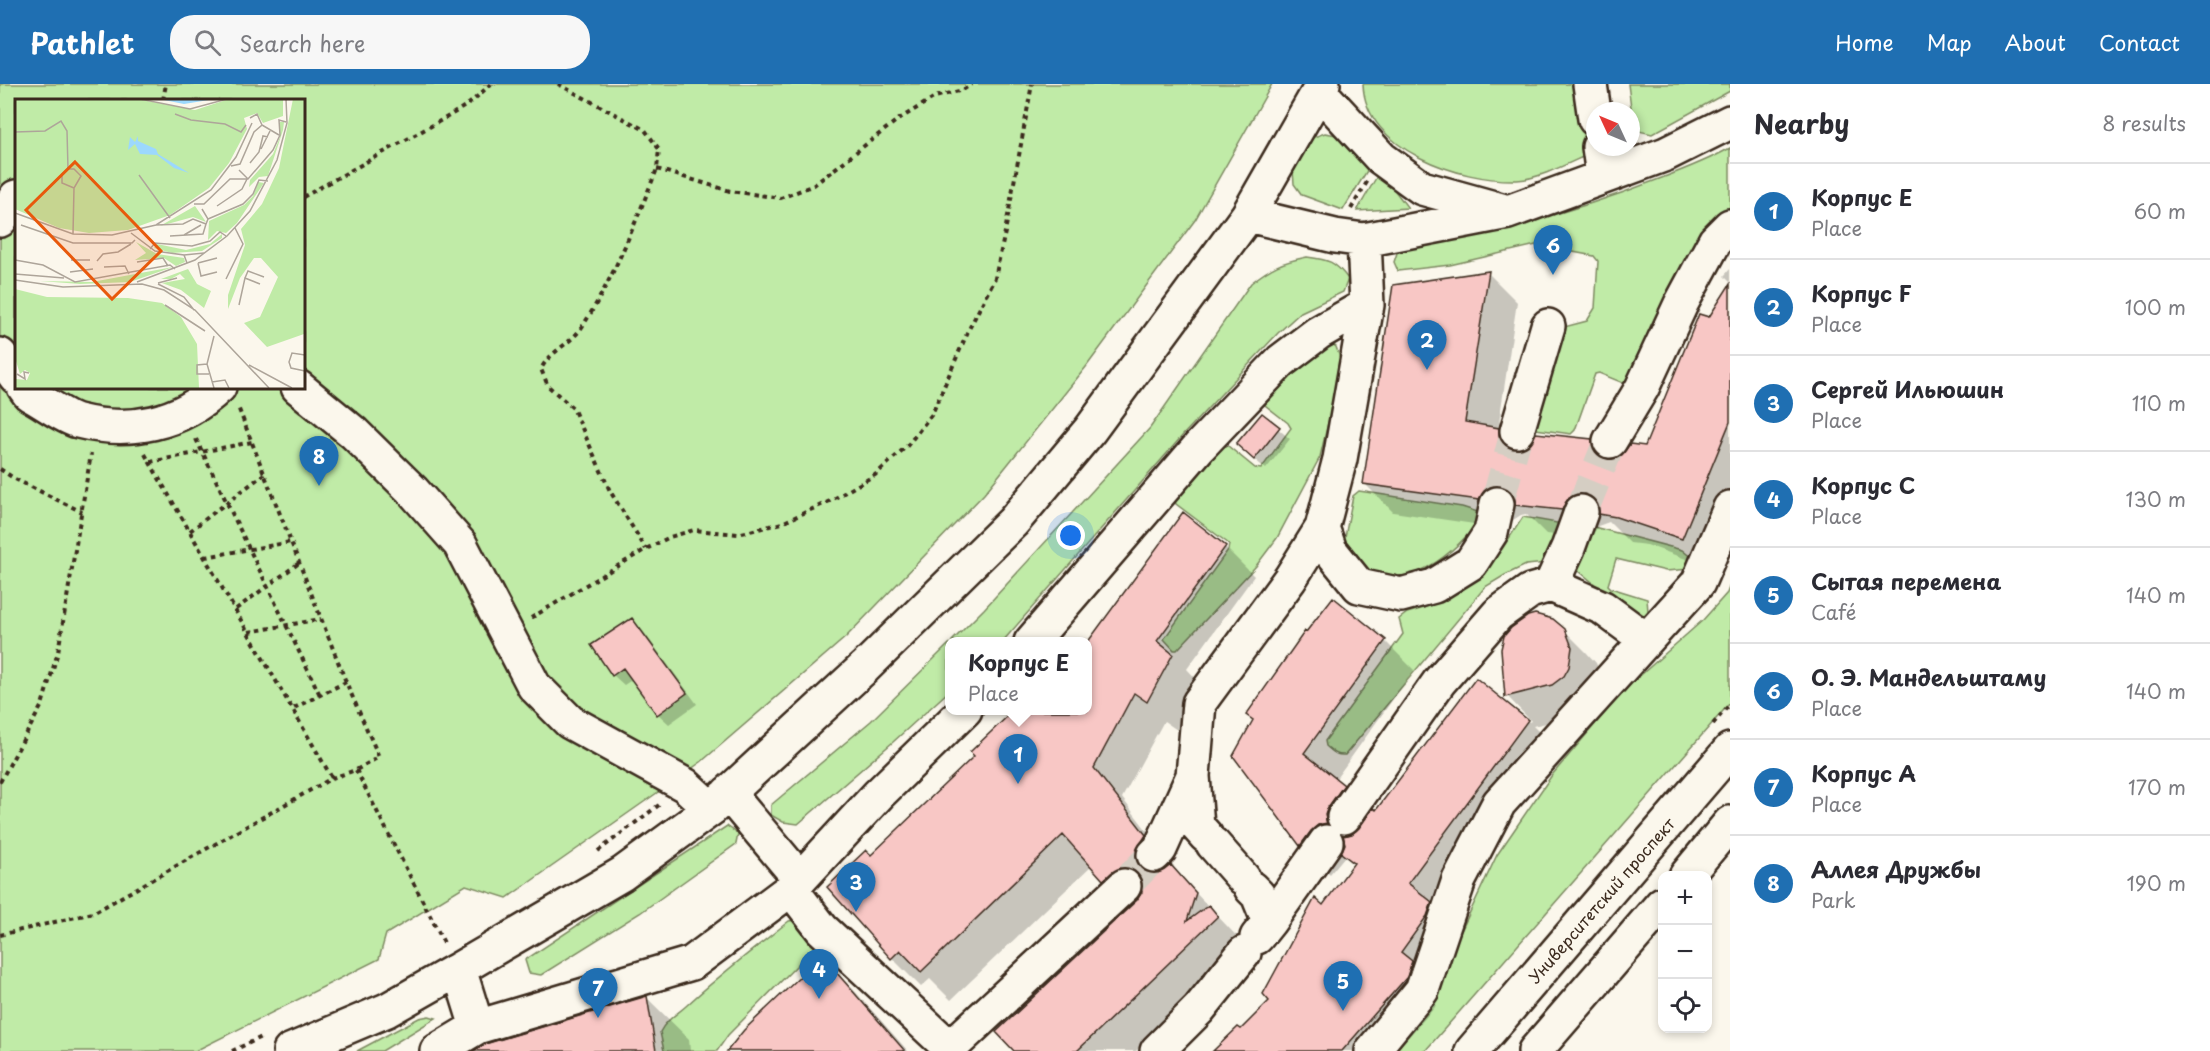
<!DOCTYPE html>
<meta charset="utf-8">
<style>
:root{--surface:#fff;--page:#f7f7f7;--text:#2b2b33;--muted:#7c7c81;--line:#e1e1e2;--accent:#1f6fb2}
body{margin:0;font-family:"Playpen Sans",sans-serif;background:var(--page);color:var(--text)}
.controls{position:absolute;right:18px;bottom:18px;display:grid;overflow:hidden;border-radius:12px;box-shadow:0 3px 9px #0003}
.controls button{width:54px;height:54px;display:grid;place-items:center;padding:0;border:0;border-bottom:2px solid var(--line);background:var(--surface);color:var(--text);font:30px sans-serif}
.compass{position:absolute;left:1586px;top:18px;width:54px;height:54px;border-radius:50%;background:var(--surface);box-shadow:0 3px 9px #0003;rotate:314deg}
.you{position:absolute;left:1071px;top:452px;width:21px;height:21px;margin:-15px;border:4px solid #fff;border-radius:50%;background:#1a73e8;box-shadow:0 0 0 9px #1a73e833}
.badge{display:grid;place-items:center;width:39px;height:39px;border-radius:50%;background:var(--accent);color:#fff;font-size:20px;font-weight:700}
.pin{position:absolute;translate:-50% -50px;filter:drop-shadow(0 2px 3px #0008)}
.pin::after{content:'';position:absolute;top:32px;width:21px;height:18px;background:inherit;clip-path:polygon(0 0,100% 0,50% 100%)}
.popup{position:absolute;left:945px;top:553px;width:147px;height:78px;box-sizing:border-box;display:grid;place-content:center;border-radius:12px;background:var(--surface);filter:drop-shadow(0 2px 4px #0005);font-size:20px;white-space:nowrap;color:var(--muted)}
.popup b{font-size:22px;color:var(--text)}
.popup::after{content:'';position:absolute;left:50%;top:100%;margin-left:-12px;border:12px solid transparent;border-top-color:var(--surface)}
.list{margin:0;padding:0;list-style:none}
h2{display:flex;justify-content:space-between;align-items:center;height:78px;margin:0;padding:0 24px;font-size:26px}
h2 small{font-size:20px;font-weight:400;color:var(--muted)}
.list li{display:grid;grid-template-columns:39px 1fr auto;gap:18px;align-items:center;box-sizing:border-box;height:96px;padding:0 24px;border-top:2px solid var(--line)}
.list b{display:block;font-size:22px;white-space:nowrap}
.list p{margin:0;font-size:20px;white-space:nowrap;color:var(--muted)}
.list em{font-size:20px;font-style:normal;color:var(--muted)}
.icon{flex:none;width:33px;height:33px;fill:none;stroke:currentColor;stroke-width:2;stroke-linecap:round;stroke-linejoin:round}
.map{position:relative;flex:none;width:1730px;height:967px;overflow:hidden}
header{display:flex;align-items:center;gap:36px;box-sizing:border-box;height:84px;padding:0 30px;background:var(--accent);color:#fff}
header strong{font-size:28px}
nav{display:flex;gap:33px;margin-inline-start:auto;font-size:21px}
.search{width:420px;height:54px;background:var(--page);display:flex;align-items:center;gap:15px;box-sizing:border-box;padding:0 21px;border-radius:24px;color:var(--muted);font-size:22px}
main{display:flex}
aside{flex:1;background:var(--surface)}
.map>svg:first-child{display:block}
</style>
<header>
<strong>Pathlet</strong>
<div class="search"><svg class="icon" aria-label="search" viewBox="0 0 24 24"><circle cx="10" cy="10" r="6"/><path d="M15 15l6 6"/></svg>Search here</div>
<nav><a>Home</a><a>Map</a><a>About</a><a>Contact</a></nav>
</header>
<main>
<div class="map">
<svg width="1730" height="967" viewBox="0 0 1730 967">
<rect width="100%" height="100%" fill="#fbf7ec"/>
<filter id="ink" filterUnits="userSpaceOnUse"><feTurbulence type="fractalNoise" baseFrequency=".0167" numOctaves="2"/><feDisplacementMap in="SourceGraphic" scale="12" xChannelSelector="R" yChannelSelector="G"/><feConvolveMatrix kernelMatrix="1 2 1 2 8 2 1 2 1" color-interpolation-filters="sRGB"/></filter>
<g filter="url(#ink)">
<path fill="#c0eba7" stroke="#7e8a62" stroke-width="1.5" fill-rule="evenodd" d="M0 0H1272L1195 136 1086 283 984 410 846 553 701 678 507 814 466 801 386 850 379 875 195 967H0ZM16 16H303V303H16Z
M1363 0H1577L1587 71C1567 80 1538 95 1517 96 1461 98 1365 66 1363 0Z
M1628 0H1730V7L1652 50 1634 46Z
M1325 49 1342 52 1373 77 1343 126 1302 111 1294 100 1293 86 1300 71 1311 54Z
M1730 64V126L1713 142 1630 294 1623 299 1599 289 1595 290 1575 346 1571 350 1536 345 1534 341 1564 243 1587 237 1595 224 1598 177 1594 172 1536 161 1450 181 1398 187 1394 178 1398 166C1486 151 1575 128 1659 95 1683 86 1707 77 1730 64Z
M1380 87 1408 124 1357 127Z
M1307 173C1329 176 1335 177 1348 195L1343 208 1301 228 1278 249 1183 351 1003 557H952L984 525 1150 344 1251 199C1271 183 1282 178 1307 173Z
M1327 255 1336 263 1342 279 1320 373 1277 454 1256 482 1177 566H1174L1164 555 1228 466 1229 460 1176 420 1174 413 1220 362H1228L1255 384 1261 385 1291 344 1288 339 1265 321 1264 316Z
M1359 407 1462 423 1478 428 1481 435C1458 466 1404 515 1363 484 1355 478 1349 466 1344 458L1353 412Z
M1523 433 1563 440 1556 478 1526 481 1505 491 1485 503 1345 671C1336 672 1332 667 1326 662L1325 657 1403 550 1399 535 1407 529 1424 524 1481 489 1502 465Z
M1590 442 1682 466 1693 475 1690 485 1666 487 1616 475 1608 501 1611 504 1647 515 1648 527 1644 534 1621 522 1573 482Z
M1730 501V619L1425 967H1387L1435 902 1497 771 1552 691 1625 605 1703 536 1727 509Z
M949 560V607L893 658 798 740 783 738 771 731V721L871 637Z
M727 742 738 750 736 760 640 829 541 891 529 889 525 876Z
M795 836 813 854 815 863 728 951 717 967H664L660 948C666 936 676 931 686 922 718 892 754 865 789 837Z
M429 932 436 934 382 967H357L419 934Z"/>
<path fill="#0003" d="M1730 185V198L1724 192Z
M1488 189 1517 218 1498 345 1519 367 1591 357 1611 377 1646 363 1710 235 1730 203V437L1711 484 1647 461 1630 459 1609 438 1598 442 1591 454 1546 450 1526 430 1521 431 1513 436 1508 445 1393 428 1364 399Z
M1262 331 1290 355 1266 385 1249 371Z
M1183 430 1225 463 1254 492 1187 585 1201 600 1177 646 1164 637 1122 714 1174 782 1172 784 1246 862 1136 967H1016L1132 822 1092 781 951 916 930 895 921 903 892 874 829 803 871 773 1021 626H1087V562Z
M632 536 643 547 697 620 669 640 658 630 633 595 624 601 613 591Z
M1556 538 1586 568 1596 579 1600 589 1577 632 1533 642 1557 666 1438 827 1460 848 1456 862 1430 897 1440 908 1435 923 1396 967H1215L1241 947 1271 917 1323 824 1354 781 1345 772 1330 790 1301 761 1235 672 1385 557 1414 586 1335 696 1371 730 1376 728 1476 596 1529 638 1531 637 1507 612Z
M822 874 851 903 908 967H730Z
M647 914 689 955 690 967H476Z"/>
<path fill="#f8c7c5" stroke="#3b2a1e" stroke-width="1.5" d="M1489 187 1465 338 1499 344V352L1503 359 1512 365H1521L1529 361 1536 349 1592 355 1594 367 1601 373 1609 376 1620 373 1630 360 1645 362 1699 230 1709 233 1730 200V338L1682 455 1616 433 1599 430V424L1596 416 1587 410H1578L1569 413 1562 426 1515 421V414L1510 407 1500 402H1492L1484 407 1479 416 1363 400 1393 201Z
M1262 329 1280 343 1254 376 1236 360Z
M1183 428 1226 462 1157 557 1173 570 1147 618 1134 609 1094 684 1146 751 1136 767V776L1140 784 1149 789H1158L1171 781 1196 809 1187 837 1209 821 1218 832 1077 967H1014L996 948 1137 816 1142 808V798L1137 789 1129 784H1120L1103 796 1063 751 921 888 900 866 891 875 827 803 866 766 871 771 974 672 970 668 1013 627H1087V559Z
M1333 513 1386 556 1304 669 1344 701 1328 723 1325 731 1327 739 1318 741 1311 747 1300 762 1233 672 1253 636 1246 631 1305 547 1306 548Z
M1535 530 1553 535 1565 545 1572 563 1569 583 1564 592 1552 601 1505 613 1501 565 1504 552 1511 544 1528 532Z
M632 534 687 609 657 631 623 584 612 592 591 561Z
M1476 594 1528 636 1408 799 1432 818 1427 832 1401 868 1412 877 1407 893 1342 967H1213L1238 943 1241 945 1269 917 1263 910 1315 814 1323 821 1354 779 1341 769 1345 760 1343 752 1352 750 1359 744 1373 724 1376 726Z
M822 872 905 967H727L744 946Z
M647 912 656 967H473L485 960Z"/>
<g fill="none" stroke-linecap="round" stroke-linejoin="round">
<path stroke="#d5cec3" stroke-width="33" stroke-dasharray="33 16" stroke-linecap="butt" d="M1497 420 1517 347
M1581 428 1610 357
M1124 802 1154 771"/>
<defs>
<path id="minor" d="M1590 0 1595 35
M1319 7 1381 74 1422 104 1501 126
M1599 63 1603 92
M1248 131 1335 152 1364 156 1508 128 1666 70 1730 38
M0 136 16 113
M0 271 16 293
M24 303 29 310C43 317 63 333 78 337 130 350 180 340 219 303
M298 303 354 349 413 407 460 460 534 602 570 638 685 701 711 725
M1517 347 1548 242
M1610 357 1642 304 1681 220 1715 157 1730 142
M1322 444 1330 466 1359 502 1401 511 1434 502 1471 479 1491 448 1497 420
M1551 501 1568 464 1581 428
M1031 558 1199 363 1281 277 1318 249 1367 221 1364 156
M728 709 800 795
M1344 733 1439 598 1498 530 1530 507 1551 501 1603 524 1645 555
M1206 752 1197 742 1193 692 1199 619 1290 495 1322 444 1340 375 1367 221
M1213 760 1243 794
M1154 771 1160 765 1192 694
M1251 804 1258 811 1269 838 1257 853
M791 805 822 845 950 964
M1269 838 1326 758
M459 885 477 943
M290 967 387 926 459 885 622 790 711 725 865 583 1013 438 1090 346 1248 131 1323 0
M437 967 477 943 692 879 791 805 879 710 965 626
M950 967V964L1124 802
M1157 967 1199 925 1244 869
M1372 967 1422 906 1459 796 1499 719 1698 499 1730 424"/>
<path id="major" d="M1686 792 1730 739
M1472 967 1730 666
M1535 967 1662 820"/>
</defs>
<use href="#minor" stroke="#3b2a1e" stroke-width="38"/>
<use href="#major" stroke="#3b2a1e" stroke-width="38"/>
<path stroke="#3b2a1e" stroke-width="4" stroke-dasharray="4.5 4.5" stroke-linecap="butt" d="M558 0 645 46 659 65 657 85C635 139 614 194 582 243 571 260 550 267 541 285L548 302 573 324 610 407 646 465
M163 16 166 0
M657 85 730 107 781 114 814 101 896 37 935 13 963 6 972 0
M303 113 449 32 470 19 491 0
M1351 125 1367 98
M196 355 320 611
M145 370 332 694
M150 378 252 358
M0 385 15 395 82 428
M190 447 264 390
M205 473 291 458
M236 525 299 479
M531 534 646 465 670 453 694 446 738 450 782 439 830 417 875 391 907 362 932 330 969 245 995 194 1005 148 1032 0
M249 548 321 535
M294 624 346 598
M1713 640 1730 620
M356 686 444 859
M0 698 42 621 58 568 91 370
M598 767 659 721
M0 851 93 829 332 694 356 686 379 673 346 598 238 323
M232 967 264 952"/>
<use href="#minor" stroke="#fbf7ec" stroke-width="33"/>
<use href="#major" stroke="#fbf7ec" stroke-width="33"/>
</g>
</g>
<g text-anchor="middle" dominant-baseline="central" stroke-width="4.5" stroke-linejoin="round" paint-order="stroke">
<g font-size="16" fill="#3b2a1e" stroke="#fbf7ec">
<text transform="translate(1601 816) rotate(-49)">Университетский проспект</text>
</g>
</g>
<g transform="translate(15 15)">
<rect width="290" height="290" fill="#fbf7ec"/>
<path d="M0 0H122L180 11 214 0H268V17L248 24 242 14 229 19 232 30 214 64 194 89 155 116 113 131 74 134 44 129 0 110ZM278 0H289V235L252 248 229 224 245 218 263 178 246 159H239L225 179 213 210V196L230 146 226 130 247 105 264 69ZM265 23H269L268 31 253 77 244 78 234 88 235 81 258 55 265 38ZM243 83 249 84 222 124 211 134 202 132 193 141 194 122 229 106 238 97ZM180 107 191 123 178 118 145 127ZM207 135V139L187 152 157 154 139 149 142 145 171 151 195 145ZM121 143 142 155 169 159 170 163 161 167 149 159 120 161 131 154ZM158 168 115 183 65 185 25 182 77 183ZM173 170 182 185 196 192 189 209 166 191 147 184 170 180 165 175 156 180H146ZM0 190 32 198 113 199 147 204 166 218 182 245 184 289H0V280L12 281 15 274 10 271 5 275 0 259Z" fill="#c0eba7"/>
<path d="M144 0H200L169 5ZM123 37V42L141 50 143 55 174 74 159 69 142 56 125 55 120 45 113 51 115 38 120 43Z" fill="#9cd8fd"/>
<path fill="none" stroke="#aea59a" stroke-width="1.5" d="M125 0 175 10 212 0M160 15 176 21 210 25 226 33 231 26M247 26 264 36M0 33 30 32 46 22 52 32 53 70M246 50 255 32M235 64 244 53 248 37 253 38M216 67 225 65 239 33 247 26 242 15 235 19M224 71 233 80 258 51 265 36 264 21 271 23M124 76 155 119M179 105H189L215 80H232L227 90 202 107M0 114 58 135 97 136 141 126 196 91 221 58 237 24M193 120 228 105 238 95 244 81 253 82M6 126 58 144H117L120 141M141 126 168 125 178 120 191 125 193 120 187 110M116 134 140 152 169 156 172 164M58 135 59 89 66 77 59 70H53L47 75V84L59 89M169 136 186 126M155 137 188 135 191 125M135 150 140 144 177 147 195 142 205 133 211 137M169 156 189 154M0 161 28 166 60 183 155 166 160 170M56 161H75M82 162 88 155 103 153 116 145M122 163 148 159 153 167M183 164 186 177 202 173M183 164 202 159M89 168 110 167 114 175M55 173 78 170M0 175 49 179M211 180 228 145 220 129M0 181 48 188 127 185 149 191 180 211 254 289M122 183 180 161 212 137 235 112 262 61 272 24 271 0M143 184 162 179M143 185 169 198 179 211M245 185 230 179 233 172 249 178M150 206 190 232M224 206 230 179M199 237 192 265 199 289M290 256 277 254 274 263 276 269 290 272M192 265 182 266V275H194M234 266 277 289M2 275 10 280 9 273 14 274M197 283 210 281 214 289"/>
<path fill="#e8590c" fill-opacity="0.15" stroke="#e8590c" stroke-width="3" d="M60 63 146 152 97 200 11 111Z"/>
<rect width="290" height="290" fill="none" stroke="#3b2a1e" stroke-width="3"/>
</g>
</svg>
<div class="controls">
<button>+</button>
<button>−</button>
<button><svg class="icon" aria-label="locate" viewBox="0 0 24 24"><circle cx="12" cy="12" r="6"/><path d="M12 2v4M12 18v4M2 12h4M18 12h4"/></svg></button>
</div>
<svg class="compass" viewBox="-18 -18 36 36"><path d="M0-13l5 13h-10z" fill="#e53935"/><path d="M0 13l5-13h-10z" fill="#7c7c81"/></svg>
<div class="you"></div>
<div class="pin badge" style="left:1018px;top:700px">1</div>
<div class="popup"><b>Корпус E</b>Place</div>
<div class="pin badge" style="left:1427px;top:286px">2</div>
<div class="pin badge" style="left:856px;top:828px">3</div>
<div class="pin badge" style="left:819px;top:915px">4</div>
<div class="pin badge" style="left:1343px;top:927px">5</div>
<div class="pin badge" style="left:1553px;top:191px">6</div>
<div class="pin badge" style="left:598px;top:934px">7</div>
<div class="pin badge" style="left:319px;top:402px">8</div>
</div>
<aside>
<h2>Nearby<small>8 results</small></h2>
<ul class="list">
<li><span class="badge">1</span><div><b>Корпус E</b><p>Place</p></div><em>60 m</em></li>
<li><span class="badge">2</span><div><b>Корпус F</b><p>Place</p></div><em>100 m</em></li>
<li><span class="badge">3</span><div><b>Сергей Ильюшин</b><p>Place</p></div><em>110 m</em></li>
<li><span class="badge">4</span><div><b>Корпус C</b><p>Place</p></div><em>130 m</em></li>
<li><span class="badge">5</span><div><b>Сытая перемена</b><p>Café</p></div><em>140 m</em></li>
<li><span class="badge">6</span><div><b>О. Э. Мандельштаму</b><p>Place</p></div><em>140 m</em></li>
<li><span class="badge">7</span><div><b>Корпус A</b><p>Place</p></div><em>170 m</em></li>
<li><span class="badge">8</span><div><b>Аллея Дружбы</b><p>Park</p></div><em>190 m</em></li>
</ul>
</aside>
</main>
